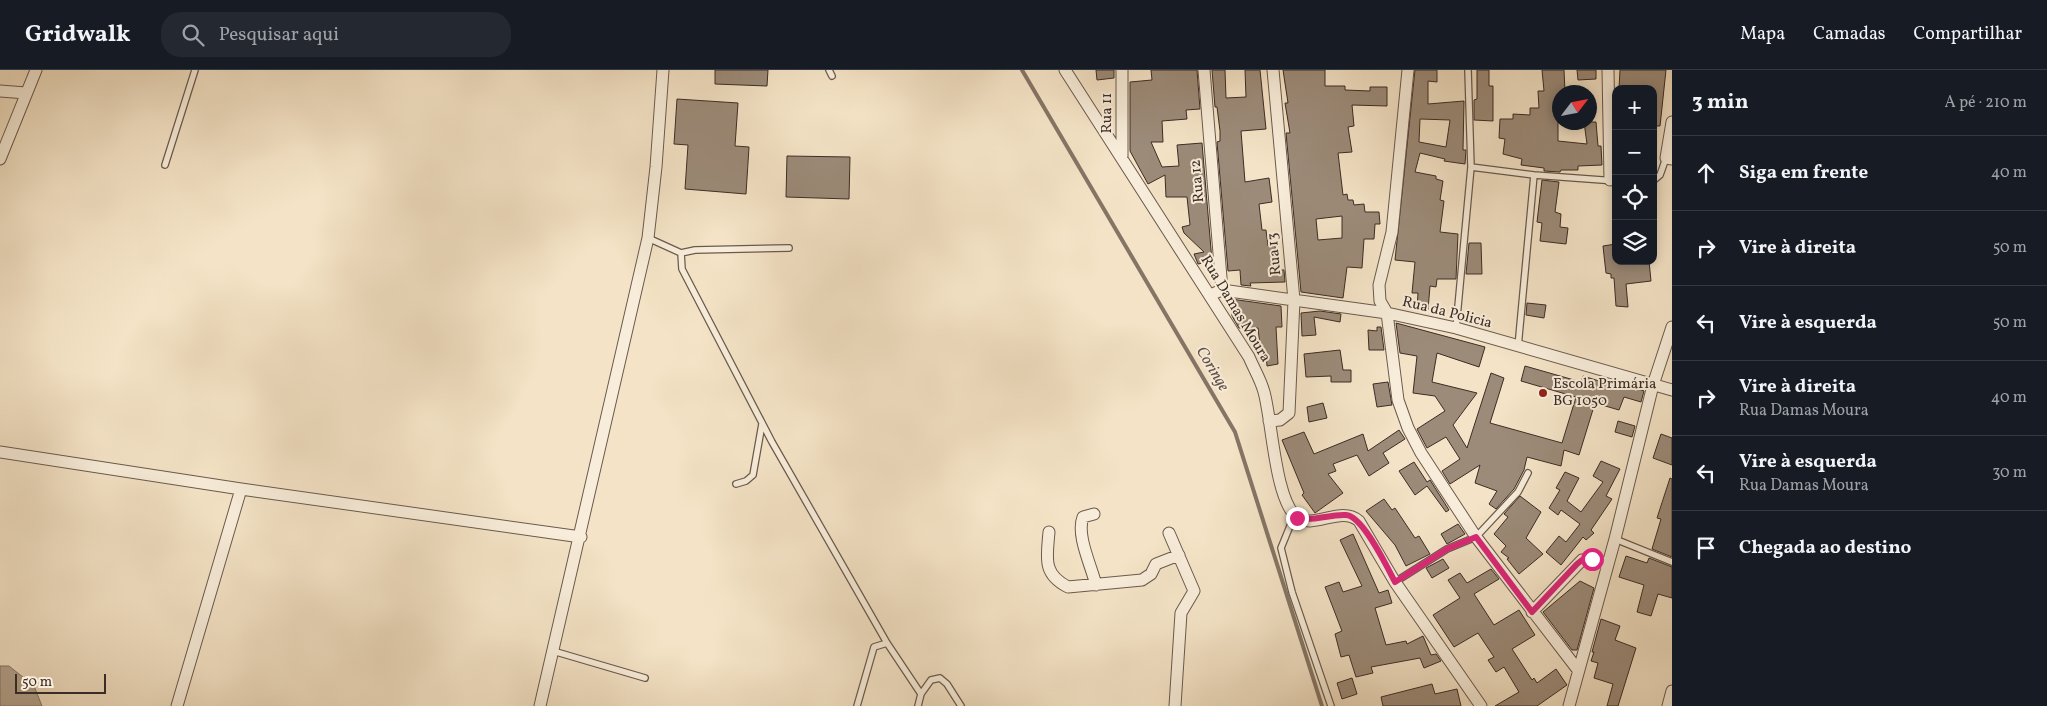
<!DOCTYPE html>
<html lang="pt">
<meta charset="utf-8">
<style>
:root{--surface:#171b24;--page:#242831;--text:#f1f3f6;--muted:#9ea1a6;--line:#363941}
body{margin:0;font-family:Vollkorn,serif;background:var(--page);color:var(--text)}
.controls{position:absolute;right:15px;top:15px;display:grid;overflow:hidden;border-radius:10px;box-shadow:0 2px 12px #0003}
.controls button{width:45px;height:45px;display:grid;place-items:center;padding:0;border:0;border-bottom:1px solid var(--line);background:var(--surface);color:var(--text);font:25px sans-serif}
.compass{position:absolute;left:1552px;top:15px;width:45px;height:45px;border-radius:50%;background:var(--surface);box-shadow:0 2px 12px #0003;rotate:58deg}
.scale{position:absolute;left:15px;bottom:12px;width:91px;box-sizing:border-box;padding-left:5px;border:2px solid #3c2c26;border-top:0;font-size:14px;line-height:18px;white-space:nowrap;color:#3c2c26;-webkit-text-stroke:4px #f8edda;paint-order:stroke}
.stop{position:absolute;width:15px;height:15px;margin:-11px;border:4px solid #db2777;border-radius:50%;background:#fff}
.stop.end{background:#db2777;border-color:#fff;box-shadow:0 1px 5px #0008}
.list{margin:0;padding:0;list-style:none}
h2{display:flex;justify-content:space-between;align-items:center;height:65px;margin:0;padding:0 20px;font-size:21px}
h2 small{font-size:16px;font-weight:400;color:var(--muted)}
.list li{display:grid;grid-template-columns:32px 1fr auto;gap:15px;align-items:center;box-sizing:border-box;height:75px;padding:0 20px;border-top:1px solid var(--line)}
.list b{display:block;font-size:19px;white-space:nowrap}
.list p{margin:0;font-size:16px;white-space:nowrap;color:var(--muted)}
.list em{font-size:16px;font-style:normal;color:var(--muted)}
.icon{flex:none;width:28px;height:28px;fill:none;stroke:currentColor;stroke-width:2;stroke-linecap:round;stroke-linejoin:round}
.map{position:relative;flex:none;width:1672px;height:636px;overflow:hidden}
header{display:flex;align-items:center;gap:30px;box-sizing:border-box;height:70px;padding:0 25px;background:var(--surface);border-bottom:1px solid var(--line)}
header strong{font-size:24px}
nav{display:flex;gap:28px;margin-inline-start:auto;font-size:18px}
.search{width:350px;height:45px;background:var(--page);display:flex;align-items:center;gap:12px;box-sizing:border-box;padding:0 18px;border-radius:20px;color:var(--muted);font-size:19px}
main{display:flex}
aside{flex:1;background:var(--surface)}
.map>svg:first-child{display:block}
</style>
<header>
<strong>Gridwalk</strong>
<div class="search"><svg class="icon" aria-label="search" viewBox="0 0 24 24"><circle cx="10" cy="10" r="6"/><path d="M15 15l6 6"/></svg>Pesquisar aqui</div>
<nav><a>Mapa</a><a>Camadas</a><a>Compartilhar</a></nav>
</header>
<main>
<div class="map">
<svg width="1672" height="636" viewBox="0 0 1672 636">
<rect width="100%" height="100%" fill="#f4e3c6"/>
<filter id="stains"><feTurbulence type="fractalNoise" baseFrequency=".004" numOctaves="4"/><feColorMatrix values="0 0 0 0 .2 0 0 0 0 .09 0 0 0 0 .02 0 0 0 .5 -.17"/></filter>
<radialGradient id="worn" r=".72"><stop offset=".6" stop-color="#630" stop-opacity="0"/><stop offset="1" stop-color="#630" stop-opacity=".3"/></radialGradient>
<path fill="#b5a590" stroke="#857566" d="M0 596H9L34 616 42 636H0Z"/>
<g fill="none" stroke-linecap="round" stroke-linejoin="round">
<path stroke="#857566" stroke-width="4" d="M1022 0 1235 362 1322 636"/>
</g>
<path fill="#9c8b79" stroke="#3c2c26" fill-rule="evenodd" d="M715 0H768L767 16 715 14Z
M1096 0H1114V8L1097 10Z
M1151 0H1197L1200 39 1186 40 1187 49 1162 51 1163 72H1151L1162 97 1179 96 1177 75 1202 73 1212 191 1198 194 1194 184 1204 182 1184 163 1182 157 1190 155 1187 127H1166L1165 105 1148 114 1130 81V12L1152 10Z
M1212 0H1225L1226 28 1246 27 1245 0H1260L1266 59 1241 61 1245 112 1269 108 1272 132 1259 134 1262 160H1266L1268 176 1275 175 1277 200H1284L1285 212 1250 213 1251 216 1241 215 1240 200 1228 201 1217 72 1220 71V61L1217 37H1215Z
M1283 0H1325V16H1345V20L1370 21V17H1387V36L1352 35 1354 56 1348 57 1352 82 1338 83 1343 125 1347 124 1348 130H1353L1354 135 1364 134 1365 142H1379L1380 154H1375L1374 169H1364L1362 198 1347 197 1343 228 1301 222 1286 63H1290L1285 33H1288ZM1342 146V168L1318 170 1316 149Z
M1415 0H1437V12L1428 11V34L1464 31 1463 80H1466L1465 94 1444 91 1445 89 1420 83 1415 102 1436 106V109L1443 111 1440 130 1444 131 1440 162 1458 164 1456 209H1437L1436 217 1430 216 1428 240 1417 238 1418 223H1412L1415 192 1395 190ZM1420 49 1450 50 1446 77 1419 72Z
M1477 0H1489V16H1493V51L1474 50V30L1477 29Z
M1542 0H1564L1565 22H1560L1558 30V71L1587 74 1584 52H1596L1598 76H1601L1602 95 1578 96V100H1561L1560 102 1544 101V98L1521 95 1522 89 1503 84 1505 69 1499 68 1500 49H1513V44L1530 45V38H1539L1538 21H1544Z
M1577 0H1596V9L1578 10Z
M1620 0H1666L1660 56H1653V19H1619Z
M677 29 738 33 735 76 749 77 746 124 685 119 688 75 674 74Z
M787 86 850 87 849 129 786 127Z
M1542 110 1559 112 1555 142 1561 144 1560 157 1568 158 1566 174 1540 171 1542 153 1537 152Z
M1469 173H1481L1482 204H1466Z
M1616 174V191H1649L1651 211 1626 214 1628 237 1616 236 1614 208H1611V204L1606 203 1603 176Z
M1231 229 1281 236 1282 257H1276L1278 294 1267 296 1266 284H1261L1258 258H1239L1232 246Z
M1527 233 1546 235 1544 248 1526 245Z
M1320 241 1341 244 1340 252 1314 247 1316 265 1302 266 1301 243Z
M1396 253 1485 277 1479 297 1437 283 1432 312 1477 323 1453 355 1467 378 1491 303 1504 308 1490 353 1562 373 1576 327 1521 311 1525 296 1581 312 1583 306 1612 315 1613 311 1631 316 1644 321 1641 332 1624 327 1619 340 1595 333 1579 385 1564 380 1561 396 1527 387 1524 400 1514 419 1496 439 1489 434 1497 421 1475 413 1480 395 1450 414 1442 401 1460 389 1446 367 1427 378 1417 359 1445 341 1435 326 1413 323 1417 286 1400 283Z
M1377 257H1381L1384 280H1369L1368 260 1377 261Z
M1340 280 1343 300H1351V312H1331V306L1306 307 1304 284Z
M1388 312 1392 335 1377 337 1373 314Z
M1323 333 1327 348 1309 352 1307 337Z
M1618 351 1635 356 1632 367 1615 362Z
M1399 360 1405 369 1383 383 1389 393 1369 406 1357 385 1333 394 1336 401 1328 404 1343 423 1315 443 1302 425 1304 423 1282 370 1304 362 1314 384 1363 364 1368 381Z
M1661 364 1672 368V395L1653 388Z
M1601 391 1620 399 1606 426 1612 429 1591 460 1594 463 1586 470 1583 467 1561 495 1546 482 1559 466 1566 472 1580 454 1561 440 1558 445 1549 438 1560 420 1556 418 1565 402 1579 408 1567 431 1581 442 1603 412 1593 406Z
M1414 392 1427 412 1430 410 1449 440 1446 442 1427 416 1415 425 1399 401Z
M1670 408 1672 409V487L1652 479 1661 449 1657 448Z
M1520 426 1541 442 1526 468 1543 484 1519 504 1507 489 1509 488 1501 482 1506 476 1494 464 1508 447 1504 444Z
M1384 429 1392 440 1395 438 1415 468 1419 466 1430 484 1406 496 1395 475 1366 441Z
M1458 454 1465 464 1447 474 1441 464Z
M1353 464 1379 523 1388 520 1392 533 1375 538 1386 575 1406 571 1407 574 1423 566 1431 585 1436 584 1441 591 1424 598 1420 588 1371 597 1373 603 1356 607 1349 585 1341 587 1335 564 1342 561 1325 517 1339 512 1343 522 1362 516 1340 470Z
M1626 486 1647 493 1649 488 1672 497V528L1658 524 1651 546 1637 542 1644 515 1619 507Z
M1443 489 1449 498 1432 508 1426 498Z
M1491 499 1499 509 1474 524 1494 555 1519 540 1535 565 1512 579 1532 610 1534 608 1537 613 1556 599 1567 615 1537 636H1495L1519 622 1504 597 1496 602 1488 590 1494 587 1478 563 1454 577 1433 545 1460 528 1448 510 1460 503 1467 513Z
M1580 511 1594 518 1577 580H1572L1543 542Z
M1601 549 1620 556 1615 570 1636 578 1618 636H1607L1613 614 1594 608 1598 593 1591 591 1594 582H1592Z
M1352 608 1357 624 1342 629 1337 613Z
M1432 614 1435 624 1457 619 1461 636H1383L1381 627Z"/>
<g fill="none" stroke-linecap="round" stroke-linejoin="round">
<defs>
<path id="lane" d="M829 0 832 6
M165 95 195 0
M1471 97 1534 105 1616 111
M1653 111 1660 105 1666 88
M648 168 681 183 695 180 789 178
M681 183 682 199 772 372 887 573 921 624 918 636
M1456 258 1471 97 1468 0
M1518 277 1534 105
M736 414 746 411 753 405 762 354
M1297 448 1290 456 1281 478 1292 522 1331 636
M1615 469 1672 492
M1395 512 1447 479 1476 467 1518 422 1528 403
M553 581 645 608
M921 624 931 610 940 608 947 614 961 636
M857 636 874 577 887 573"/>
<path id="street" d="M1065 0 1249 287C1254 299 1261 310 1264 322 1272 350 1275 431 1297 447 1313 460 1341 435 1359 451L1395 512 1481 636
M1204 0 1222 220
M1408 0 1392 162 1379 215 1380 231 1387 243 1398 330 1408 358 1421 383 1476 467 1578 600
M1608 0 1610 110
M0 21 26 23
M1672 52 1666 88 1672 89
M1122 86V0
M0 89 36 0
M1210 225 1222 220 1387 243 1456 258 1672 320
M1269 351 1280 350 1289 343 1294 230 1273 0
M0 382 241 419 581 467
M1094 444 1083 447C1076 465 1091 495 1096 515
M1049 462C1047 487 1042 504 1068 517L1142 510 1151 504 1156 494 1179 485
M1169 463 1194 521 1181 543 1175 636
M1532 542 1582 490 1591 489 1608 494
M177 636 241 419
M540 636 648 168 656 97 663 0
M1569 636 1615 469 1653 315 1672 257
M1668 636 1672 621"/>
</defs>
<use href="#lane" stroke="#6a5a4e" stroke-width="8"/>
<use href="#street" stroke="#6a5a4e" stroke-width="13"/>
<use href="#lane" stroke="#f8edda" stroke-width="5.5"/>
<use href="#street" stroke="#f8edda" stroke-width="11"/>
</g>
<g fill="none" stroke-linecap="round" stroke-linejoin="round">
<path stroke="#db2777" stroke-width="6" d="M1297 448C1314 452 1329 444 1346 445 1363 446 1387 497 1395 512L1447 479 1476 467 1532 542 1577 494 1582 490 1592 489"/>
</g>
<circle fill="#8f2418" stroke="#f8edda" stroke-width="2" cx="1543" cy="323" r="5"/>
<g text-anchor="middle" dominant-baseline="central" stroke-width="4" stroke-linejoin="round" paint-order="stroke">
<g font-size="15" fill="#3c2c26" stroke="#f8edda">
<text transform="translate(1107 43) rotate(-90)">Rua 11</text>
<text transform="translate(1198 111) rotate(-95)">Rua 12</text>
<text transform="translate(1275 184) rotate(-95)">Rua 13</text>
<text transform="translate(1235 239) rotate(59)">Rua Damas Moura</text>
<text transform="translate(1447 243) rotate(14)">Rua da Policia</text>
</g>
<g font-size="15" fill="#3c2c26" stroke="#f8edda" text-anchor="start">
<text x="1553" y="314">Escola Primária<tspan x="1553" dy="17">BG 1050</tspan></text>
</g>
<g font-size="16" font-style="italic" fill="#605046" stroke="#f8edda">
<text transform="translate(1212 299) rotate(59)">Coringe</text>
</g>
</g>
<rect width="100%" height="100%" filter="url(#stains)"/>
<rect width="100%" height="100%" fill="url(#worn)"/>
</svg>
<div class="controls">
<button>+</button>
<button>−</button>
<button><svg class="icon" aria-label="locate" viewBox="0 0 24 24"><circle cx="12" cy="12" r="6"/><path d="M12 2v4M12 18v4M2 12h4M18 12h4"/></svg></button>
<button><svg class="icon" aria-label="layers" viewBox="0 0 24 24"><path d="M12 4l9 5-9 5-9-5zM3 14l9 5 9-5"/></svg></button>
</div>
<svg class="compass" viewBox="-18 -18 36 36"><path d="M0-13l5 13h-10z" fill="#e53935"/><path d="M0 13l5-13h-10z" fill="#9ea1a6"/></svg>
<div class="scale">50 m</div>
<div class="stop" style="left:1592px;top:489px"></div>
<div class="stop end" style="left:1297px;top:448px"></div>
</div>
<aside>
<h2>3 min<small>A pé · 210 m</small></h2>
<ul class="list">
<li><svg class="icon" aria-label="ahead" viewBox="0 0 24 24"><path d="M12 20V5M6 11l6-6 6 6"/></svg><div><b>Siga em frente</b></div><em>40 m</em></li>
<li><svg class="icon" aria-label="right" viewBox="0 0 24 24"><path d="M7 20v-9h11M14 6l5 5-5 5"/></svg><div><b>Vire à direita</b></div><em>50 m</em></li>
<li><svg class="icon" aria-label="left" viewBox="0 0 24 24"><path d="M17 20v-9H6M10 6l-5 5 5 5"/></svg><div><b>Vire à esquerda</b></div><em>50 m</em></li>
<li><svg class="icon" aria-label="right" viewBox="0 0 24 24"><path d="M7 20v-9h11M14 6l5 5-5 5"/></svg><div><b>Vire à direita</b><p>Rua Damas Moura</p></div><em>40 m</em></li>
<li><svg class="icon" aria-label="left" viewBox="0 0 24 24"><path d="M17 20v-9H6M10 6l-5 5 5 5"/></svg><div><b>Vire à esquerda</b><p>Rua Damas Moura</p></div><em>30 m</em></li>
<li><svg class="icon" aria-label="arrive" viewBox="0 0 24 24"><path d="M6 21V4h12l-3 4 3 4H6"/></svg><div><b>Chegada ao destino</b></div></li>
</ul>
</aside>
</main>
